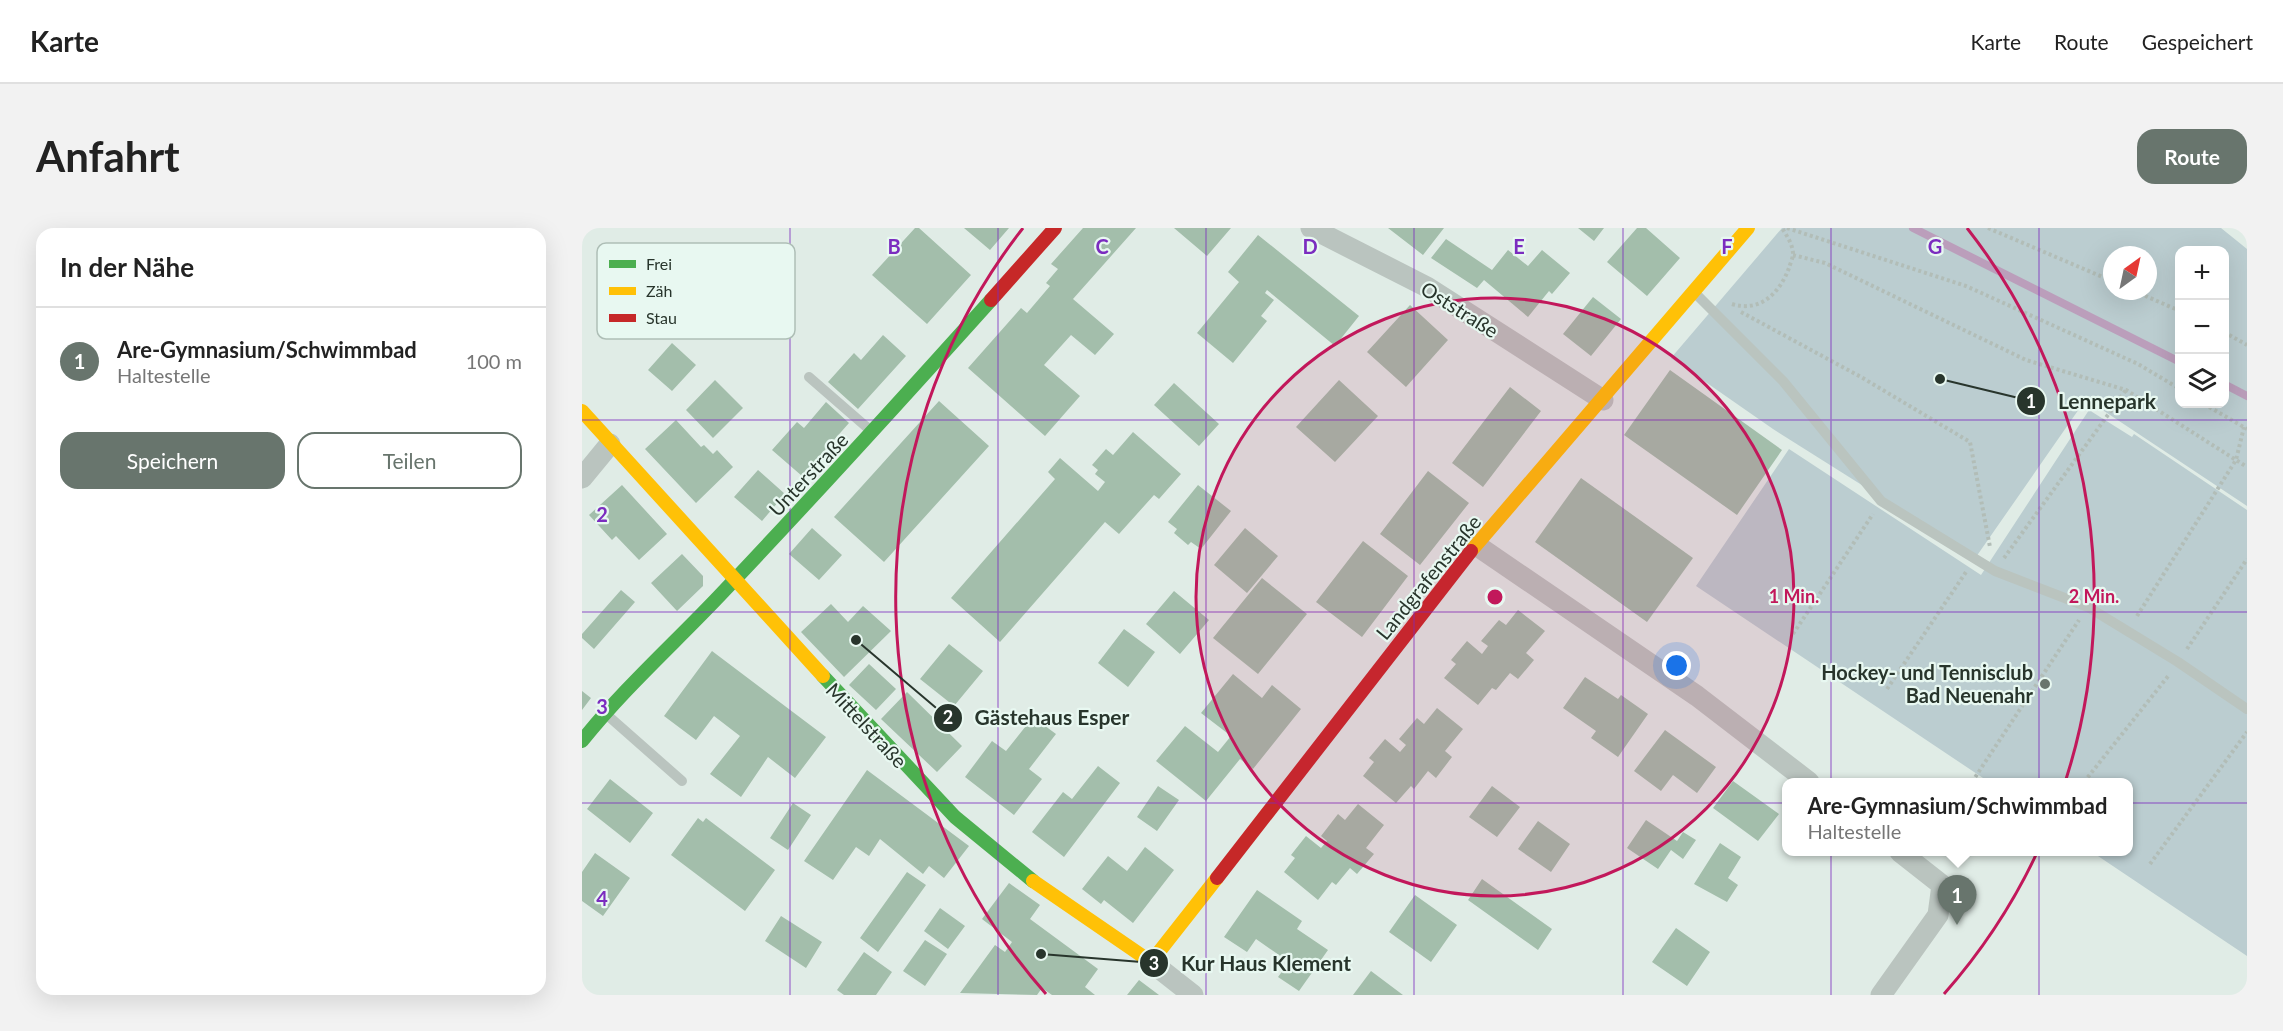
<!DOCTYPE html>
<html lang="de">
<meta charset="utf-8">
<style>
:root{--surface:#fff;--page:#f2f2f2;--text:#222;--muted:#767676;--line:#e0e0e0;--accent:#68756d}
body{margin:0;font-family:Lato,sans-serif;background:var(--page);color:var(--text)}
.controls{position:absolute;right:18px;top:18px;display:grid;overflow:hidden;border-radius:12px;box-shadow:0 6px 24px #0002}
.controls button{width:54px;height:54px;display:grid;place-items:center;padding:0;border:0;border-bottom:2px solid var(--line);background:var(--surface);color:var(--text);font:30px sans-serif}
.compass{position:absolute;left:1521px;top:18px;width:54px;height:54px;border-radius:50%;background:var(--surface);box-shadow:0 6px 24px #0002;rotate:33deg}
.you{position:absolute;left:1095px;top:438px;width:21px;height:21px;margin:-15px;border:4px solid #fff;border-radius:50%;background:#1a73e8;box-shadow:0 0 0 9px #1a73e833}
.badge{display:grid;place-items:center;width:39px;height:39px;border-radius:50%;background:var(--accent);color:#fff;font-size:20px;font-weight:700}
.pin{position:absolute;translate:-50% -50px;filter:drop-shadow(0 2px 3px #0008)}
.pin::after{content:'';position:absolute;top:32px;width:21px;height:18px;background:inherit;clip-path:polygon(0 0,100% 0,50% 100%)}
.popup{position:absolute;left:1200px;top:550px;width:351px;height:78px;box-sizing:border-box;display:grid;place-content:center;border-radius:12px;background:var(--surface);filter:drop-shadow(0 2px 4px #0005);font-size:20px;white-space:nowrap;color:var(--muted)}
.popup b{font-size:22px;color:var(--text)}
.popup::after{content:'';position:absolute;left:50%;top:100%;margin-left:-12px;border:12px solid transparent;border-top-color:var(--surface)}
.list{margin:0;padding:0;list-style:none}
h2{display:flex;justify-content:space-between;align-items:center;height:78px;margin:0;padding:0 24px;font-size:26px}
h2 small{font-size:20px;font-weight:400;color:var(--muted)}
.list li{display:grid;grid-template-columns:39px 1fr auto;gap:18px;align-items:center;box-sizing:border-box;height:108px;padding:0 24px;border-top:2px solid var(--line)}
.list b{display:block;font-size:22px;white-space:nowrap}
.list p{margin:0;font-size:20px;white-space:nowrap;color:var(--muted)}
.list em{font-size:20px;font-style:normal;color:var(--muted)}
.actions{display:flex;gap:12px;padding:18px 24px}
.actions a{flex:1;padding:14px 0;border:2px solid var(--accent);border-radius:18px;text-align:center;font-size:21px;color:var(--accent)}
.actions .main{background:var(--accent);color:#fff}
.icon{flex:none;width:33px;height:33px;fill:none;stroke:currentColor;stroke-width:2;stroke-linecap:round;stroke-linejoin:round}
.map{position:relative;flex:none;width:1665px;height:767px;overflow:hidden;border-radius:18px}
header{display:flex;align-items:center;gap:36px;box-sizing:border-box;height:84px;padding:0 30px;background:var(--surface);border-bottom:2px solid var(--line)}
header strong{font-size:28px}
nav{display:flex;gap:33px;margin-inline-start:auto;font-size:21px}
.intro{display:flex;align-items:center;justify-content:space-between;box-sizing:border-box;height:144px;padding:0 36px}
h1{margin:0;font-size:42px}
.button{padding:15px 27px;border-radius:18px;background:var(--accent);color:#fff;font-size:21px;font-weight:700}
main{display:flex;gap:36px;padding:0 36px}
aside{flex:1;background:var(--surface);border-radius:18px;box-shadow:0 6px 24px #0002}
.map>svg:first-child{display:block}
</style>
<header>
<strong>Karte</strong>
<nav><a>Karte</a><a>Route</a><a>Gespeichert</a></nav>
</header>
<div class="intro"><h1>Anfahrt</h1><a class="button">Route</a></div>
<main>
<aside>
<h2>In der Nähe<small></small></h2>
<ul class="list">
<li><span class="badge">1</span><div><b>Are-Gymnasium/Schwimmbad</b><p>Haltestelle</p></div><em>100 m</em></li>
</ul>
<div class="actions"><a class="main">Speichern</a><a>Teilen</a></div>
</aside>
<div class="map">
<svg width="1665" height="767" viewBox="0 0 1665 767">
<rect width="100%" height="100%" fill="#e0ece6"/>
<path fill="#bbcdd0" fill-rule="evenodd" d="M1200 0H1639L1665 21V278L1504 171 1394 329 1191 201 1089 130ZM1598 22H1642V176H1598ZM1530 27H1566V63H1530Z
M1507 182 1550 209 1552 206 1665 282V728L1510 624H1546V554H1407L1114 358 1207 221 1399 347Z"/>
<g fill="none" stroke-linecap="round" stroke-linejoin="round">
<path stroke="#bb9ebb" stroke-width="8" d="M1331 0 1598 134
M1642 156 1665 168"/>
</g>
<path fill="#a3beab" d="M333 0H337L389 47 345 96 290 47Z
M382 0H427L408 22Z
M501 0H554L491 71 532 106 513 127 489 107 462 137 498 168 463 208 386 140 439 80 445 85 468 58 464 55 476 41 469 36Z
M592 0H649L625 28Z
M806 0H862L841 27Z
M996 0H1022L1012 13Z
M1055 0H1064L1098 30 1065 68 1025 34Z
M676 7 777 88 753 118 685 62 683 65 692 72 679 88 685 93 651 135 615 105 657 54 646 44Z
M864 11 910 42 926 22 946 38 960 22 988 45 970 66 967 63 946 89 902 52 895 60 849 30Z
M1011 69 1039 91 1009 128 981 106Z
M828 77 866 112 824 159 785 124Z
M301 107 324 128 276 181 246 154 272 125 279 132Z
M90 115 114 137 90 163 66 142Z
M1088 142 1200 222 1155 287 1042 207Z
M133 152 161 180 131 210 104 182Z
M757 152 796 188 753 234 714 199Z
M592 155 637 196 617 218 572 177Z
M928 159 959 183 901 259 870 235Z
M357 173 407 218 302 334 252 289Z
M244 174 267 195 220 248 190 222 215 194 222 200Z
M94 192 119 219 122 217 131 226 135 222 151 239 114 275 63 221Z
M551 204 599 246 577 271 572 267 537 306 523 294 418 414 369 370 473 251 466 244 478 230 516 263 523 254 513 246 516 242 510 237 524 221 531 227Z
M176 242 203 266 180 293 152 269Z
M846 243 887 275 838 337 798 306Z
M999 250 1111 330 1065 394 953 314Z
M40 257 85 306 57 332 34 308 30 312 7 287Z
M616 257 649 283 619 321 609 314 606 317 592 305 595 301 586 294Z
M230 300 260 327 237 352 207 326Z
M663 300 696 328 665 365 632 337Z
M781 313 826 348 780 409 734 374Z
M100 326 121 348V358L95 383 69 355Z
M680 350 725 386 676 446 631 410Z
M39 362 53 374 12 421 0 410V406Z
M592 363 627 392 598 426 564 396Z
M249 376 266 394 281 378 309 403 262 449 219 404Z
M936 382 963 403 944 425 952 432 936 451 928 445 914 462 910 460 896 477 862 450 874 436 869 432 885 413 900 426 906 418 899 413 917 392 924 397Z
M542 401 573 424 546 459 516 435Z
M367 416 401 443 372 478 338 451Z
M130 423 244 509 213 550 186 529 159 569 128 546 158 508 132 488 114 512 82 488Z
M287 436 314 461 294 482 267 457Z
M651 446 680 470 690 457 719 481 671 541 658 531 624 573 574 533 603 498 636 524 649 508 619 485Z
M1003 449 1036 471 1039 467 1066 486 1036 529 1009 510 1014 503 981 480Z
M0 463 9 470 0 482Z
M325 464 380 518 355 544 299 491Z
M855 480 881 501 863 523 870 529 854 550 846 543 832 561 829 558 814 575 781 548 792 534 787 530 803 511 818 524 824 517 817 511 835 490 842 496Z
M451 489 474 506 447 541 460 551 432 587 383 549 410 513 424 523Z
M1083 502 1134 539 1115 565 1091 547 1079 563 1052 543Z
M516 538 538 555 482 629 450 604 481 564 490 571Z
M285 542 387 618 362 650 347 638 341 646 298 611 287 628 274 619 251 652 222 633Z
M28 551 71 585 48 615 5 581Z
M1151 553 1197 586 1176 613 1131 580Z
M576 558 597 572 575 603 555 589Z
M910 558 938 579 915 609 887 589Z
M211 575 229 587 206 622 188 610Z
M776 576 802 597 784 620 792 626 775 646 768 640 754 657 750 654 736 672 702 644 713 630 709 627 724 608 739 620 745 613 739 608 756 586 763 592Z
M116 590 121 594 124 590 193 642 163 683 89 627Z
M1064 592 1095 613 1101 604 1114 612 1101 631 1089 622 1076 641 1045 620Z
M956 593 988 616 969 644 936 621Z
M1138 615 1159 629 1146 650 1156 657 1145 674 1112 656Z
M563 619 592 642 551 695 522 672 519 676 500 661 526 628 545 643Z
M13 625 48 650 21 688 0 673V644Z
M325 644 344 657 296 724 278 710Z
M900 651 970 701 956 722 886 672Z
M427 655 458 677 448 691 516 741 503 759 513 767H470L460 760 455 767 378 765 413 717 423 724 430 714 400 691Z
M675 662 720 693 715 701 746 722 717 763 696 749 707 734 674 711 665 724 642 709Z
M833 667 875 697 849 734 807 704Z
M358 680 383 698 366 721 342 703Z
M199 688 240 714 224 740 183 713Z
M1094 700 1128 724 1105 758 1070 734Z
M343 712 365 726 343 758 321 743Z
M282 724 310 744 294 767H262L255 762Z
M789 743 821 767H771Z
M557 752 577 767H545Z"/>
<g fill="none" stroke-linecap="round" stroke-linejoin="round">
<path stroke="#b2bdb7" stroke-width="4" stroke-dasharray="3 3" stroke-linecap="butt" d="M1205 0 1384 58 1556 136 1598 161
M1406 0 1530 53
M1211 27 1243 35 1444 132 1544 162 1665 239
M1552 63 1598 83
M1150 76C1179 85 1198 64 1207 40 1208 36 1211 30 1211 26 1211 17 1205 8 1200 0
M1159 84 1279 149 1388 214 1408 319
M1642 104 1665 117
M1622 176 1665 201
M1422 330 1544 162
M1555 388 1654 232 1662 199
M1211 406 1291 286
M1605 421 1665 331
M1305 461 1384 344
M1390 554 1497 392
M1502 554 1587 447
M1568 636 1665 504"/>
<path stroke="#bac4bf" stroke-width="10" d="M1113 65 1201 153 1299 273 1413 343 1506 379 1596 434 1665 481
M227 149 288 202
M24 486 100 553"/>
<path stroke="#bac4bf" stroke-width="21" d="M729 0 845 59 1021 172
M0 250 28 216
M894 317 1115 468 1227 554
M569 734 611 767
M1299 767 1356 687 1360 657 1318 624"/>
<path stroke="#4caf50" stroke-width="14" d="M241 448 373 589 451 653
M0 513C43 459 94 414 141 364 232 268 321 170 409 72"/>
<path stroke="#ffc107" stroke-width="14" d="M0 183 241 448
M889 323 1166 0
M451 653 569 734 635 650"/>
<path stroke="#c62828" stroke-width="14" d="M409 72 473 0
M635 650 889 323"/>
</g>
<path fill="none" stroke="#7b2cbf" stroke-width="1.5" stroke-opacity="0.55" d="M208 0V767M416 0V767M624 0V767M832 0V767M1041 0V767M1249 0V767M1457 0V767M0 192H1665M0 384H1665M0 575H1665"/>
<circle cx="913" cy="369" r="299" fill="#c2185b" fill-opacity=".12"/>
<g fill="none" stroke="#c2185b" stroke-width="3">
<circle cx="913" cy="369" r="299"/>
<path d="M464 766A599 599 0 0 1 441 0M1385 0A599 599 0 0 1 1362 766"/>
</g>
<circle fill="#68756d" stroke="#e8f8f1" stroke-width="2" cx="1463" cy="456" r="6"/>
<g text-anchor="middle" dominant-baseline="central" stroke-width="4.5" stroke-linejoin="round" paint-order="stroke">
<g font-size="20" fill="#28352c" stroke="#e8f8f1">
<text transform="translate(878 81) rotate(32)">Oststraße</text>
<text transform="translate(226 246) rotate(-47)">Unterstraße</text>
<text transform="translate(846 349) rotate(-51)">Landgrafenstraße</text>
<text transform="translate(285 497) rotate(47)">Mittelstraße</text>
</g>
<g font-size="20" font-weight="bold" fill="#28352c" stroke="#e8f8f1" text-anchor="end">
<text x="1451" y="444">Hockey- und Tennisclub<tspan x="1451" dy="23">Bad Neuenahr</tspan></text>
</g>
</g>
<rect x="15" y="15" width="198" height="96" rx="9" fill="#e8f8f1" stroke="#aebeb6" stroke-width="1.5"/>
<rect x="27" y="32" width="27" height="8" fill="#4caf50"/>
<rect x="27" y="59" width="27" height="8" fill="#ffc107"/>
<rect x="27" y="86" width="27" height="8" fill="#c62828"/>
<g font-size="16" fill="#28352c">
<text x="64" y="42">Frei</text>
<text x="64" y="69">Zäh</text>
<text x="64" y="96">Stau</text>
</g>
<g font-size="20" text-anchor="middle" font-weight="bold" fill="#7b2cbf" stroke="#e8f8f1" stroke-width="4.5" stroke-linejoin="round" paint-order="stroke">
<text x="312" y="26">B</text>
<text x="520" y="26">C</text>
<text x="728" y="26">D</text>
<text x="937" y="26">E</text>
<text x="1145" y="26">F</text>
<text x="1353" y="26">G</text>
<text x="20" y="294">2</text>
<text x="20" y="486">3</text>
<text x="20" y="678">4</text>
</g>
<circle cx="913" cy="369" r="9" fill="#c2185b" stroke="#e8f8f1" stroke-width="3"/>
<g font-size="18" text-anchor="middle" font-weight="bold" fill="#c2185b" stroke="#e8f8f1" stroke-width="4.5" stroke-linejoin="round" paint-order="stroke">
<text x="1212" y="375">1 Min.</text>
<text x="1512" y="375">2 Min.</text>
</g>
<path fill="none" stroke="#28352c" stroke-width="2" d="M1358 151L1449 173M274 412L366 490M459 726L572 735"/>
<g fill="#28352c" stroke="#e8f8f1" stroke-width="2">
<circle cx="1358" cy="151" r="6"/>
<circle cx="274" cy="412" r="6"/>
<circle cx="459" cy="726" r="6"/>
<circle cx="1449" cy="173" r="15"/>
<circle cx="366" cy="490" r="15"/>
<circle cx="572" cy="735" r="15"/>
</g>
<g font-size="18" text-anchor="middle" font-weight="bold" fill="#fff">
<text x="1449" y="180">1</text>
<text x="366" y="496">2</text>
<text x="572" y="742">3</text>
</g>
<g font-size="21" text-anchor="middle" font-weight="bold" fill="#28352c" stroke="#e8f8f1" stroke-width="4.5" stroke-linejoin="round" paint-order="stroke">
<text x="1525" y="181">Lennepark</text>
<text x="470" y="497">Gästehaus Esper</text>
<text x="684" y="743">Kur Haus Klement</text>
</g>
</svg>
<div class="controls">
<button>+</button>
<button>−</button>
<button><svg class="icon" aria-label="layers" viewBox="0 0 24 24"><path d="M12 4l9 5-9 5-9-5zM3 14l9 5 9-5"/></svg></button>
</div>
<svg class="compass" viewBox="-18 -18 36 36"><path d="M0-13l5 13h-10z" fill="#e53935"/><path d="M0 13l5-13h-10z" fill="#767676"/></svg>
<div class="you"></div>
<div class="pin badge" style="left:1375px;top:697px">1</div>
<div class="popup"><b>Are-Gymnasium/Schwimmbad</b>Haltestelle</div>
</div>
</main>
